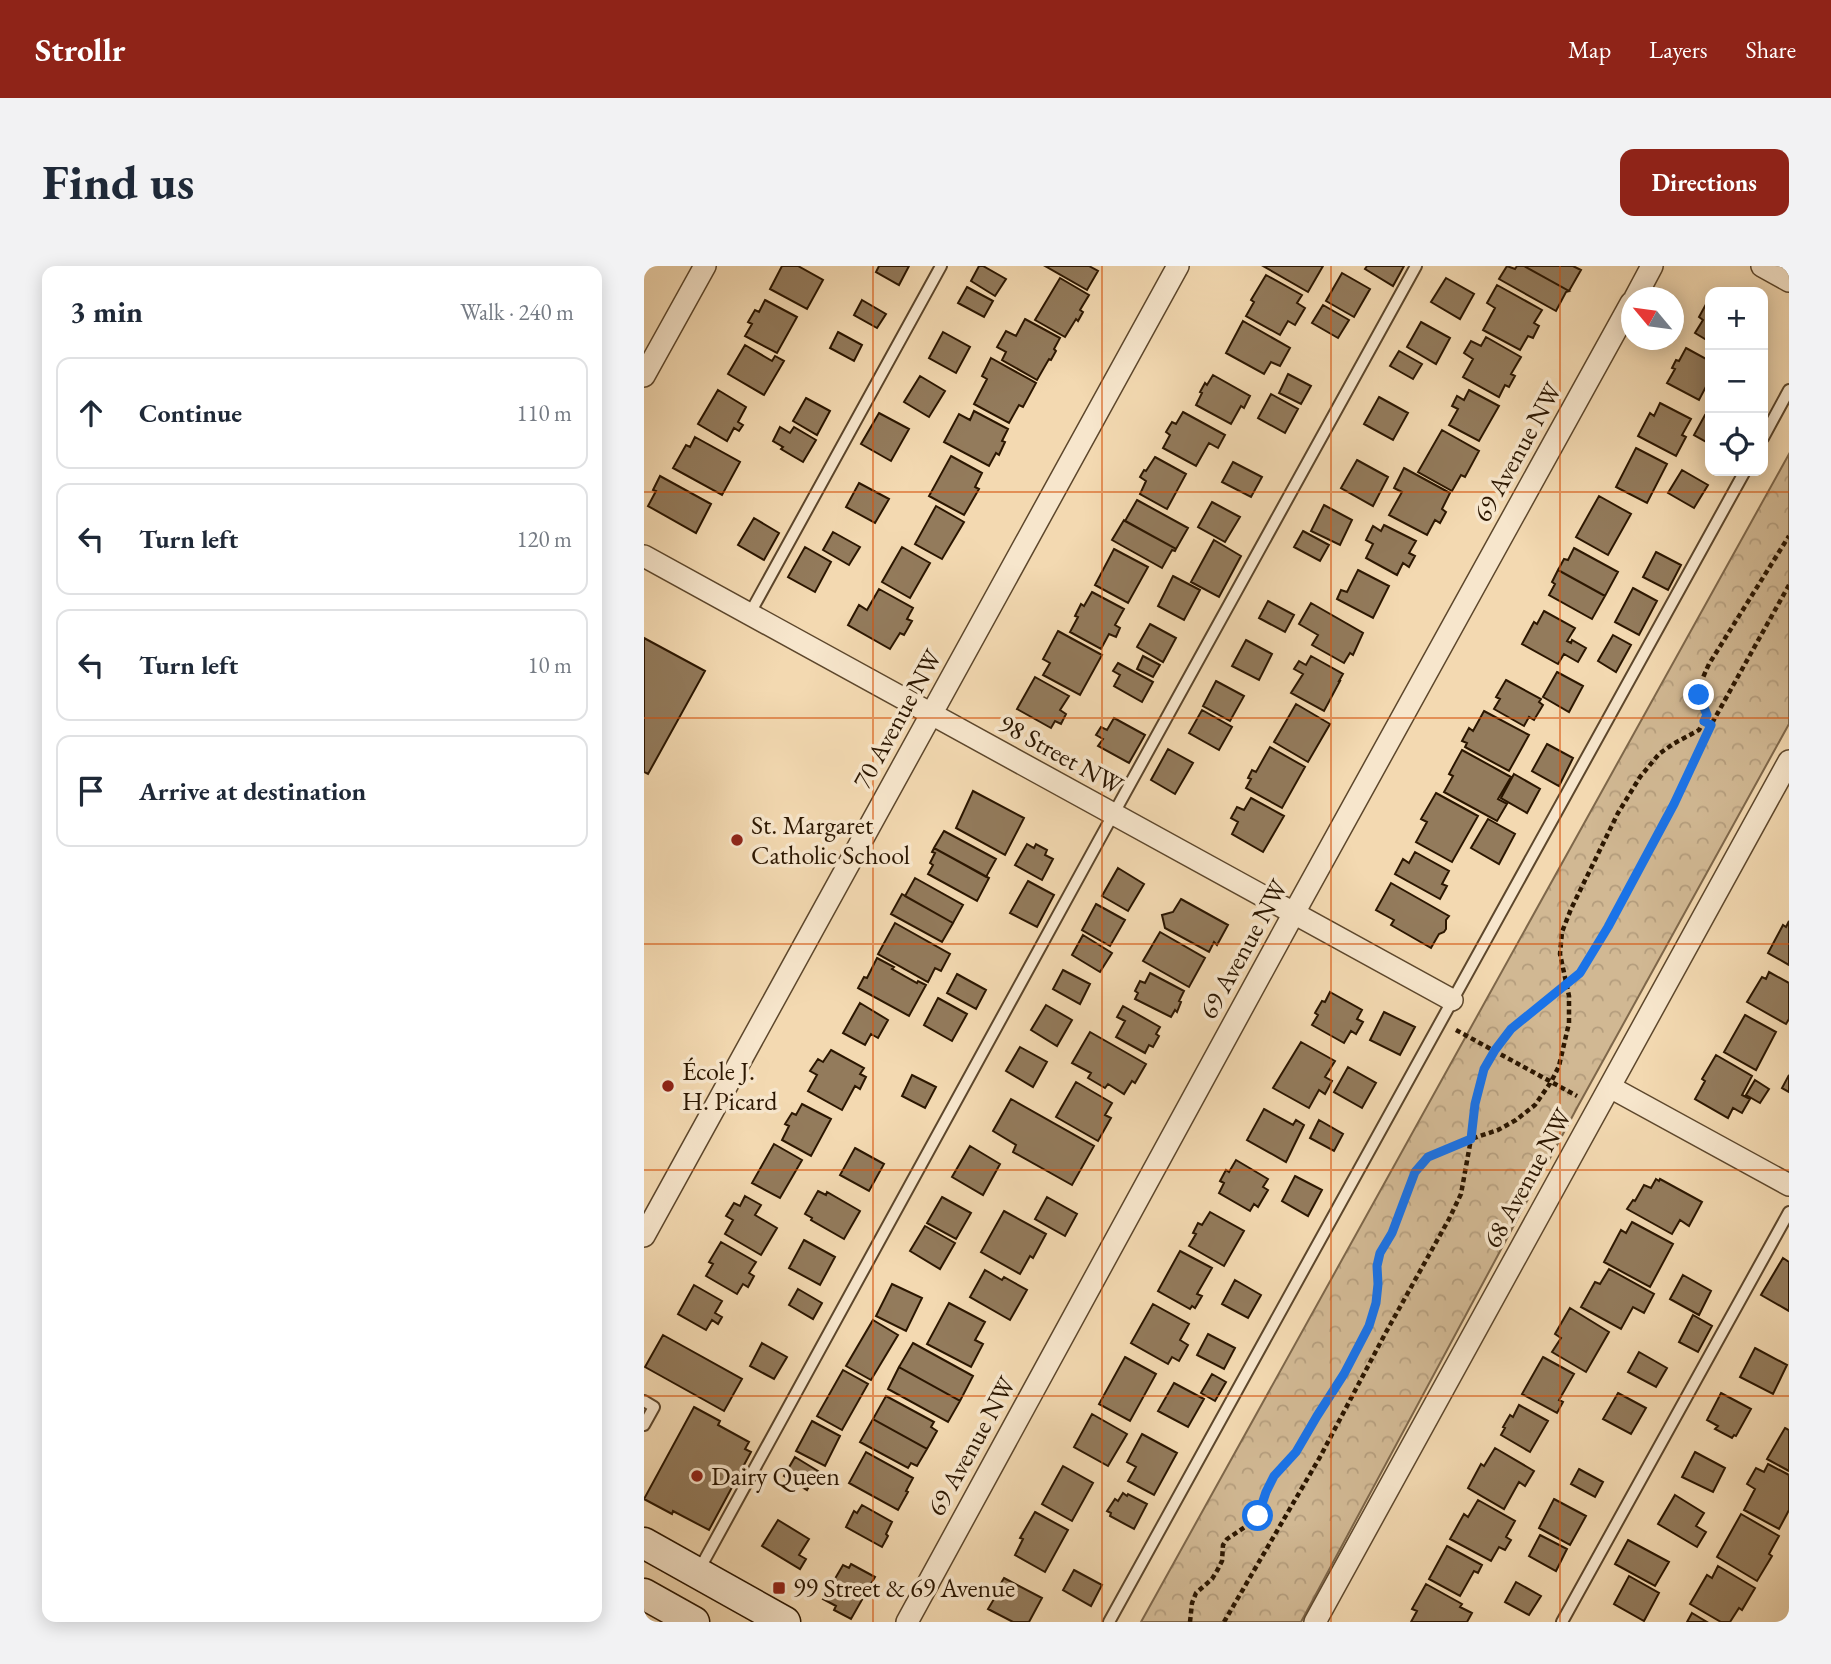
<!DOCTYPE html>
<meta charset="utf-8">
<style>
:root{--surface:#fff;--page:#f2f2f3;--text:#1f2937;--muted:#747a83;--line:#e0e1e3;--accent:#8f2418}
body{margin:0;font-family:"EB Garamond",serif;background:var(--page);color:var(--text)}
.controls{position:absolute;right:21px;top:21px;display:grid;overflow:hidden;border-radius:14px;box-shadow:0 4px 18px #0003}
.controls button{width:63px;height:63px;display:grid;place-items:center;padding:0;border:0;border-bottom:2px solid var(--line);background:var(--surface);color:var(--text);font:35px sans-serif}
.compass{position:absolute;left:977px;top:21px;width:63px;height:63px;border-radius:50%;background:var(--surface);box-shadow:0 4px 18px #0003;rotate:299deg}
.stop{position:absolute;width:21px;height:21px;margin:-16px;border:5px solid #1a73e8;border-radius:50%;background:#fff}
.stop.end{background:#1a73e8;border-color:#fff;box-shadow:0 2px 7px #0008}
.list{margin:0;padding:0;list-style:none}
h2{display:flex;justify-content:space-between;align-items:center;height:91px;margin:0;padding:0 28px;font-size:30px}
h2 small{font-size:23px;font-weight:400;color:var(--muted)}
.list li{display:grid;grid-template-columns:46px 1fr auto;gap:21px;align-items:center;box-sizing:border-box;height:112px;margin:0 14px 14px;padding:0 14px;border:2px solid var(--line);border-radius:14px}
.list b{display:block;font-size:26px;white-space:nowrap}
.list em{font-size:23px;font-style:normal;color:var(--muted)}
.icon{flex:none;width:38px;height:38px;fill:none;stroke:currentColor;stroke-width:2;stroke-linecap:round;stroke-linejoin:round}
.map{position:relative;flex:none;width:1145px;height:1356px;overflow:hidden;border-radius:14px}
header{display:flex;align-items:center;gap:42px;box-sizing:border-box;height:98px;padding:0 35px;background:var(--accent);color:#fff}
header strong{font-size:33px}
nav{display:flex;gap:38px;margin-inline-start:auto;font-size:24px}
.intro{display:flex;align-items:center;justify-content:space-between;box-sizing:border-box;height:168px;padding:0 42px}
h1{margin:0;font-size:49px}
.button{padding:18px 32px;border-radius:14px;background:var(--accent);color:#fff;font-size:24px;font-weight:700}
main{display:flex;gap:42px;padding:0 42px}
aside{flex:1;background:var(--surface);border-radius:14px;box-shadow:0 4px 18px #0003}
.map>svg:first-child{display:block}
</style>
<header>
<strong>Strollr</strong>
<nav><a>Map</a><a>Layers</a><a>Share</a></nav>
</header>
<div class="intro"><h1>Find us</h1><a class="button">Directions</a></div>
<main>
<aside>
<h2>3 min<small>Walk · 240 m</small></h2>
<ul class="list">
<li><svg class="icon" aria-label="ahead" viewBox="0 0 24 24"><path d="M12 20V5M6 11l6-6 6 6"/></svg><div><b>Continue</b></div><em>110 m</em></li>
<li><svg class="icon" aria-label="left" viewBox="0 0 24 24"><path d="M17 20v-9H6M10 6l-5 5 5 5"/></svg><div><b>Turn left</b></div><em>120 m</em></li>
<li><svg class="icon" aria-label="left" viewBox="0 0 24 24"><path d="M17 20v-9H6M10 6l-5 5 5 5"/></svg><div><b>Turn left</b></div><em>10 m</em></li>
<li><svg class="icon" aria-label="arrive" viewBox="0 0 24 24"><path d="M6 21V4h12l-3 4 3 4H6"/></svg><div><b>Arrive at destination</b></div></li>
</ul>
</aside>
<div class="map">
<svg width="1145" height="1356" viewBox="0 0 1145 1356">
<defs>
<pattern id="forest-crowns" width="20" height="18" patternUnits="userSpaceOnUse" patternTransform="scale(1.75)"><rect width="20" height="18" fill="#d1b893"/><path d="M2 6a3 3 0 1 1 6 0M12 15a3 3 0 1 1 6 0" fill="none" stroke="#b49d7d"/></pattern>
</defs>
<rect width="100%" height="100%" fill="#f3d9b1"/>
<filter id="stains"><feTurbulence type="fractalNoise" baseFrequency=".00286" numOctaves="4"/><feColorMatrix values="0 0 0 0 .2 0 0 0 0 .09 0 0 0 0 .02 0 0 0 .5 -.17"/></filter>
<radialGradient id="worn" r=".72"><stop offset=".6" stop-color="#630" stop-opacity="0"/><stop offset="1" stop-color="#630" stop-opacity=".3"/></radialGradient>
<path fill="url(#forest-crowns)" stroke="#7e674a" stroke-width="2" d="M1145 188V458L934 840 657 1356H497Z"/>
<path fill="#937b5c" stroke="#2b1600" stroke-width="2" d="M138 0H154L179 14 163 43 126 23Z
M235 0H265L255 19 232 6Z
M335 0H339L362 13 351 30 327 15Z
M401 0H445L454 5 443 24Z
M619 0H679L664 26Z
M723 0H760L749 20 721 3Z
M863 0 871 3 873 0H880L925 25 922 26 912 45 855 13Z
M880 0H929L937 4 925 25Z
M698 7 726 23 710 51 682 35Z
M622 9 658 29 653 37 661 42 651 59 644 55 636 69 602 50 610 36 607 34Z
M416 12 445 29 436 44 439 46 434 55 432 53 421 71 391 54Z
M802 12 830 28 816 53 787 36Z
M853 19 898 44 890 57 895 60 889 72 884 70 876 84 839 64 851 42 843 37Z
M323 21 349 35 340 51 314 37Z
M1066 31V76L1051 67 1059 54 1055 51Z
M121 34 153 51 133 87 101 70 108 58 104 56 111 44 115 46Z
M218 34 242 48 233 62 210 49Z
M679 39 705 54 694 72 668 57Z
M381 53 416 72 410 83 412 85 407 94 405 93 393 114 358 94 362 86 353 81 362 65 372 70Z
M599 55 646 82 636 100 627 96 620 108 582 87Z
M777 56 806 72 792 98 763 81Z
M194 66 218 79 210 95 186 82Z
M299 66 326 81 312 107 285 92Z
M842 71 877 91 867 108 871 110 865 121 861 119 855 131 819 111 829 93 820 87 827 75 837 80Z
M101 79 128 95 131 90 140 95 120 129 84 108Z
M1042 82 1066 95V113L1055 134 1023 117 1031 103 1028 102 1032 94 1035 95Z
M755 85 778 98 769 113 746 100Z
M347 92 392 117 379 141 375 139 365 157 330 138 343 113 338 110Z
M644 108 667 120 657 138 635 127Z
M569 109 606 130 600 142 597 140 587 158 552 139 558 127 556 126 561 117 563 119Z
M276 110 301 125 285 151 260 136Z
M74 124 102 141 94 156 99 159 95 165 90 162 83 175 54 158Z
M825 124 855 140 835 175 805 159 814 143 808 140 813 130 820 134Z
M627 128 654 143 641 167 614 152Z
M735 131 764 147 749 174 720 158Z
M162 132 186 145 173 169 149 155Z
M1016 137 1047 153 1038 169 1042 171 1032 190 994 170 1006 147 1010 150Z
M330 145 364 163 358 175 361 176 355 189 352 187 345 200 300 176 315 148 326 154Z
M539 146 581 169 574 182 565 177 552 200 519 182 526 169 522 166 528 156 532 158Z
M235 147 265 163 247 195 217 178Z
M1061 149 1066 151V178L1050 169Z
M136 161 146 167 150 161 172 174 159 196 137 183 139 181 129 175Z
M798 164 835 185 821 211 817 209 808 225 774 206Z
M51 171 96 196 78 229 29 202 42 179 46 181Z
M992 182 1023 198 1003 237 972 221Z
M307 190 338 207 331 221 335 223 320 249 285 230Z
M511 191 542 208 523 243 496 228 502 215 496 211 500 204 502 205Z
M713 194 744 211 729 240 697 222Z
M589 196 618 211 607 231 578 216Z
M760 202 806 227 798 243 802 246 796 257 791 254 783 269 745 249 758 226 750 222Z
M1038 204 1064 219 1050 242 1024 227Z
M16 210 67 238 52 267 4 240 12 225 9 224Z
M215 217 245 233 231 257 202 241Z
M955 230 987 248 964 289 932 271Z
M493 234 544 262 532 283 481 255Z
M568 236 596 251 581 276 554 261Z
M680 239 708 254 696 279 667 265Z
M292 240 320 256 298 293 271 278Z
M110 252 135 267 120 294 94 279Z
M480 254 532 283 531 285 528 284 518 302 468 274Z
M740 259 772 275 765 287 771 290 765 301 759 297 753 309 722 292 729 278 722 274 729 260 737 265Z
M659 265 685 279 676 295 650 281Z
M189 266 216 281 205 299 179 284Z
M570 274 597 290 575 331 547 316Z
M161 281 187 296 171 326 144 311Z
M258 281 286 297 266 332 238 316Z
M930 282 974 306 961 330 914 304 920 293 924 294Z
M470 283 504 301 484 337 451 319Z
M1012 286 1037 299 1024 324 999 311Z
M714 304 745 320 729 352 693 333 697 324 703 326Z
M914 304 961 330 948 353 905 329 911 318 908 316Z
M529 310 556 324 540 354 514 340Z
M989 322 1013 335 995 369 971 356Z
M235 323 269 342 263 353 268 355 260 369 256 367 246 383 204 359 215 339 223 344Z
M448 326 480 343 471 359 476 362 472 371 465 368 457 383 426 366 434 351 431 350 437 338 440 340Z
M624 335 650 349 641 366 615 352Z
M667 337 719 367 709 389 706 387 700 397 668 379 674 369 655 358Z
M900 345 931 362 923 375 927 377 928 374 942 382 934 396 920 388 914 398 878 378 890 356 893 358Z
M506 358 532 372 519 396 493 381Z
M414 365 458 389 436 429 399 409 406 397 399 393Z
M969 369 987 379 972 406 954 395Z
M0 372 61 405 4 508 0 506Z
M602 374 628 388 615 414 588 400Z
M499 390 516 399 509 411 493 403Z
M667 390 699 408 695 415H696L680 445 647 427 659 408 650 403 655 395 662 399Z
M474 397 509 416 498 436 470 420 476 409 469 405Z
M913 406 939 420 925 446 899 431Z
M391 411 425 430 416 444 422 448 417 458 411 455 407 462 373 443Z
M862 414 897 433 895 436 899 439 890 454 885 451 880 460 850 443 856 433 852 431Z
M572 415 600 430 586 455 559 440Z
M652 438 686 458 664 496 630 476Z
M558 444 588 461 575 484 545 467Z
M840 445 885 469 865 505 821 481 823 477 818 475 825 462 829 465Z
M470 452 501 469 485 497 454 480 459 473 452 469 457 461 463 464Z
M903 478 929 492 915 520 888 505Z
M626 481 661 501 638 542 602 522 607 513 604 512 608 504 612 506Z
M524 483 549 497 531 528 507 514Z
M818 484 867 511 854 533 863 538 853 555 800 526 809 510 805 508Z
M870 508 896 523 883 547 857 532Z
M329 525 380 552 361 589 312 562Z
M792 527 834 550 808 596 772 576 783 556 777 553Z
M607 532 640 550 619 586 588 568 594 556 587 552 593 541 600 544Z
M844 553 871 568 855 598 827 582Z
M300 565 352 593 342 611 290 582Z
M383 578 390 582 392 578 403 584 401 589 409 593 398 614 371 599Z
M290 582 345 612 333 635 284 608 289 599 286 597 291 587 288 586Z
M771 586 805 605 798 618 803 620 796 633 751 608 759 593 765 597Z
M474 602 500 618 484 645 458 630Z
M271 612 319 639 309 657 261 630Z
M384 615 410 629 393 661 366 647Z
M747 617 805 650 802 654V663L800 666 795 668 787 682 747 659 750 654 732 644Z
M258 628 309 657 298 676 247 648Z
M537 633 584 659 573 679 570 676 565 686 521 662 518 649 529 646Z
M452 638 481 654 466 680 438 664Z
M1145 655V699L1124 687 1139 659 1142 661Z
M251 657 306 688 297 705 291 702 284 716 234 688Z
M516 666 561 692 545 721 499 695Z
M439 669 468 687 456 706 428 689Z
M233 692 250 701 248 703 273 717 274 715 282 719 265 750 214 722 220 711 223 712Z
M419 704 446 718 436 738 409 723Z
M1125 706 1145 717V753L1142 758 1103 736 1118 711 1122 713Z
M506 707 540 725 535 735 537 736 533 746 531 744 527 751 491 733 494 727 491 725 496 715 501 717Z
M313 708 342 724 332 743 303 727Z
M686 726 718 744 713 753 719 756 712 768 707 765 700 777 668 759 674 749 671 747 678 735 681 736Z
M294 732 323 748 308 775 280 759Z
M216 737 244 754 234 772 227 768 221 779 199 767Z
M402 739 428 754 413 780 387 764Z
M479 740 516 761 512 768 515 770 509 781 505 779 501 787 472 771 481 755 473 751Z
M740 746 771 761 756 789 726 774Z
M1101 749 1132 766 1112 804 1080 786Z
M446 766 502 798 491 817 488 815 480 828 464 818 461 822 444 812 447 807 428 797Z
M657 776 691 795 681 811 688 815 681 828 675 824 665 842 629 822Z
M376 781 403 796 389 821 362 805Z
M187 784 220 802 216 808 222 811 216 823 211 820 198 844 164 825 173 809 166 805 174 793 179 796Z
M1072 789 1108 810 1098 829 1106 833 1098 847 1089 842 1084 852 1051 833 1061 815 1058 813Z
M704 801 732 817 718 842 690 826Z
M268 809 292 821 281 842 258 830Z
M1145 809V826L1138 822Z
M1111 814 1125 823 1116 837 1102 829Z
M432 816 468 837 461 849 467 852 454 875 412 851Z
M367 833 450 880 428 919 369 886 372 879 349 865Z
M158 838 187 853 167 890 138 874 145 860 141 858 148 847 152 849Z
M620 843 649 859 652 854 660 859 642 896 603 874Z
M675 854 699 868 690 885 666 872Z
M130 878 158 894 136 932 108 917Z
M326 880 356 898 339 929 308 911Z
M211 882 240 898 225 925 196 909Z
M592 894 624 913 619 921 624 924 614 941 610 938 606 945 575 927 580 917 576 915 582 904 585 906Z
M651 910 678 924 664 950 638 935Z
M1012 913 1015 915 1016 913 1058 936 1045 960 1036 954 1028 968 983 943 989 934 991 935 1000 919 1007 922Z
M174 925 182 929 183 926 216 945 200 973 167 954 168 952 161 948Z
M101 930 117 939 111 949 133 962 117 989 81 968 89 954 82 950 90 937 96 940Z
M298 931 327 947 312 973 283 957Z
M403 931 433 948 421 970 391 953Z
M360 945 402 968 389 992 386 990 376 1008 337 986Z
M566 946 600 965 580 1000 545 980 552 968 549 967 554 957 558 959Z
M988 956 1029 978 1006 1021 960 996 977 964 982 967Z
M281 960 311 977 296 1003 266 985Z
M160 974 191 991 176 1019 145 1002Z
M77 976 112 996 105 1007 110 1010 104 1021 99 1018 93 1028 62 1010 69 998 65 996Z
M536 985 568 1002 553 1028 558 1030 551 1042 548 1040 546 1043 514 1025Z
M1139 992 1145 996V1045L1117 1029Z
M965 1003 1010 1028 1000 1047 989 1041 977 1063 937 1041 951 1016 956 1018Z
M341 1004 358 1014 360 1011 383 1024 366 1054 326 1031Z
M1039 1009 1067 1025 1055 1049 1026 1033Z
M591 1014 617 1029 604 1052 578 1038Z
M248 1018 278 1032 262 1065 232 1050Z
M50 1019 78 1035 71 1047 78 1051 74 1058 68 1054 62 1064 34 1048Z
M154 1023 178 1037 169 1053 145 1039Z
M305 1037 341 1056 331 1074 339 1078 327 1101 283 1078Z
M509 1038 545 1058 536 1074 544 1079 535 1095 528 1091 524 1098 487 1077Z
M926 1042 965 1066 942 1106 908 1086 917 1072 911 1068Z
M1049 1049 1068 1060 1054 1086 1035 1076Z
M229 1054 254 1069 227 1114 202 1100Z
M564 1068 591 1082 580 1103 553 1089Z
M19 1069 98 1113 80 1145 1 1101Z
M118 1077 143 1091 130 1113 106 1100Z
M269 1077 329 1110 316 1135 255 1101Z
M1111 1082 1143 1099 1129 1128 1096 1111Z
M995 1086 1023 1102 1012 1121 984 1106Z
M481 1091 512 1108 486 1155 455 1138Z
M899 1091 930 1108 915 1134 919 1136 913 1147 878 1128Z
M255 1101 316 1135 304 1156 244 1123Z
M199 1104 224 1118 198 1164 173 1150Z
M568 1108 582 1116 571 1135 557 1127Z
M530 1117 560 1133 544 1161 514 1145Z
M974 1127 1002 1142 987 1168 959 1153Z
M1077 1127 1107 1143 1092 1170 1090 1169 1088 1172 1071 1163 1074 1160 1063 1154Z
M242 1130 290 1156 287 1161 293 1165 283 1183 229 1153Z
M875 1139 904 1155 886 1186 857 1169 861 1162 859 1161 866 1149 869 1151Z
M50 1141 76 1155 74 1159 105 1176 101 1183 107 1186 65 1264 29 1245 28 1248 0 1233Z
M448 1148 483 1168 464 1200 430 1181Z
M229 1153 283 1183 273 1200 267 1197 264 1202 216 1176Z
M168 1155 196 1170 181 1200 152 1185Z
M1141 1162 1145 1164V1205L1123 1193Z
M498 1168 533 1187 510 1229 484 1215 492 1201 483 1196Z
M851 1182 890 1205 881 1220 875 1216 860 1243 824 1222 837 1198 840 1200Z
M222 1186 269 1212 262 1225 264 1226 254 1244 205 1217Z
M1051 1186 1081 1202 1069 1226 1038 1211Z
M151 1191 174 1205 163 1224 140 1210Z
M1124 1198 1145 1209V1244L1135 1263 1100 1244 1111 1223 1103 1218 1112 1202 1120 1206Z
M419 1200 449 1217 428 1255 398 1238Z
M935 1203 959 1216 951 1231 927 1218Z
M479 1227 483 1230 484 1228 503 1238 490 1263 466 1250 467 1247 463 1245 471 1233 474 1235Z
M1031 1229 1060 1247 1052 1260 1062 1266 1053 1281 1014 1258Z
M910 1233 942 1250 926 1279 895 1262Z
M834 1234 871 1255 862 1271 867 1274 861 1284 855 1281 847 1295 806 1273 820 1248 824 1251Z
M218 1239 248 1256 242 1268 244 1270 238 1281 202 1261 210 1245 213 1247Z
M391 1246 424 1264 401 1306 371 1289 379 1273 376 1272Z
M1097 1248 1135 1270 1125 1288 1128 1290 1113 1315 1073 1291Z
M134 1254 165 1273 155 1289 162 1293 156 1303 118 1280Z
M896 1269 923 1283 912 1305 885 1290Z
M984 1274 1025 1296 1011 1320 971 1298Z
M803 1280 838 1299 834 1307 830 1305 816 1330 785 1313Z
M207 1298 231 1311 207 1353 190 1344 192 1340 179 1333 199 1299 205 1302Z
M1074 1300 1111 1322 1098 1344 1095 1342 1086 1356H1077L1046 1338 1063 1309 1068 1312Z
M430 1304 458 1319 447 1340 419 1324Z
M985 1310 1015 1327 1000 1355 970 1338Z
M360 1312 398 1332 385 1356H369L344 1343 350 1333 346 1331 351 1320 354 1322Z
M872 1316 897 1330 885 1349 861 1336Z
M782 1318 818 1338 816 1341 828 1347 823 1356H767L773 1345 768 1343Z
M1048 1347 1063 1356H1043Z"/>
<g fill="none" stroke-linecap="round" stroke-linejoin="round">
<defs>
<path id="lane" d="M1119 172 1145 124
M105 349 297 0
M0 1135 10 1141 0 1159
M55 1304 454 576 772 0
M465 1356 1101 205
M918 1356 1145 946"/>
<path id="street" d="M1118 0 1145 15
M991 32 1008 0
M0 110 61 0
M0 290 808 734
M966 821 1145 919
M0 970 534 0
M263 1356 650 647 987 37
M671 1356 1145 495"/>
<path id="secondary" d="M0 1277 141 1356
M0 1328 50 1356"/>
</defs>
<use href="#lane" stroke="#5d472c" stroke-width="14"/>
<use href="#street" stroke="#5d472c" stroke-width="24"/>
<use href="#secondary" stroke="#2b1600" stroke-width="33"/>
<path stroke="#2b1600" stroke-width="4.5" stroke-dasharray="5 3.5" stroke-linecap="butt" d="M812 764 933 830
M546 1356 548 1337 552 1327 568 1313 574 1303 578 1295 579 1279 583 1273 607 1257 614 1250 622 1226 630 1210 652 1186 715 1081 725 1060 732 1037 734 1018 733 1000 736 987 748 967 756 947 771 906 784 891 827 873 854 864 872 854 891 839 907 816 915 800 925 757V730L916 688 918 666 927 643 974 547 996 511 1015 488 1029 478 1055 464 1063 449C1053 424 1054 422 1065 398L1145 270
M580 1356 676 1191 741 1068 805 953 817 928 827 873 831 838 840 803 851 784 867 763 936 707 964 661 1030 538 1067 459 1145 319"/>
<use href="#lane" stroke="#f7e6cc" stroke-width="10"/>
<use href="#street" stroke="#f7e6cc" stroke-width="21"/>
<use href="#secondary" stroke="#f7e6cc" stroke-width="30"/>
</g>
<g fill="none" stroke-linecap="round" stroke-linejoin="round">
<path stroke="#1a73e8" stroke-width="9" d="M614 1250 622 1226 630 1210 652 1186 673 1150 700 1108 725 1060 732 1037 734 1018 733 1000 736 987 748 967 771 906 784 891 827 873 831 838 840 803 851 784 867 763 936 707 964 661 1030 538 1067 459 1060 455 1063 449 1055 429"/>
</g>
<path fill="none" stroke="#d5520b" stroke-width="2" stroke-opacity="0.55" d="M229 0V1356M458 0V1356M687 0V1356M916 0V1356M0 226H1145M0 452H1145M0 678H1145M0 904H1145M0 1130H1145"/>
<g fill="#8f2418" stroke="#f7e6cc" stroke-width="2.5">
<circle cx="93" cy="574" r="7"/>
<circle cx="24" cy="820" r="7"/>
<circle cx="53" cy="1210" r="7"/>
<rect x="128" y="1315" width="14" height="14" rx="3.5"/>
</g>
<g text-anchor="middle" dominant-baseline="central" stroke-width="7" stroke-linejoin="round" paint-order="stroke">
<g font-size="26" fill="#2b1600" stroke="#f7e6cc">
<text transform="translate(873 186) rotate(-61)">69 Avenue NW</text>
<text transform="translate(253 453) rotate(-61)">70 Avenue NW</text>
<text transform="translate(417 488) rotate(29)">98 Street NW</text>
<text transform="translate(599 683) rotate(-61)">69 Avenue NW</text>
<text transform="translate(883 912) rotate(-61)">68 Avenue NW</text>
<text transform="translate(327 1180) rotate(-61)">69 Avenue NW</text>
</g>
<g font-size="26" fill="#2b1600" stroke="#f7e6cc" text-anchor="start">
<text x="107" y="559">St. Margaret<tspan x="107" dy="30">Catholic School</tspan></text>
<text x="38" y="805">École J.<tspan x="38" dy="30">H. Picard</tspan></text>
<text x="67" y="1210">Dairy Queen</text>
<text x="149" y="1322">99 Street &amp; 69 Avenue</text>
</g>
</g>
<rect width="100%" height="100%" filter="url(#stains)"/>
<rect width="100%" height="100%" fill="url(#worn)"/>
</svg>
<div class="controls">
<button>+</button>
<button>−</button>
<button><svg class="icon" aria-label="locate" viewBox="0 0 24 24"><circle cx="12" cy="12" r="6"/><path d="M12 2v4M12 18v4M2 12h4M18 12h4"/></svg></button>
</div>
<svg class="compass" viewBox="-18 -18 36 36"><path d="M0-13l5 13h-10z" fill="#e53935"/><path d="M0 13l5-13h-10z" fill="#747a83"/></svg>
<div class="stop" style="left:614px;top:1250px"></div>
<div class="stop end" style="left:1055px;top:429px"></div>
</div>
</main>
